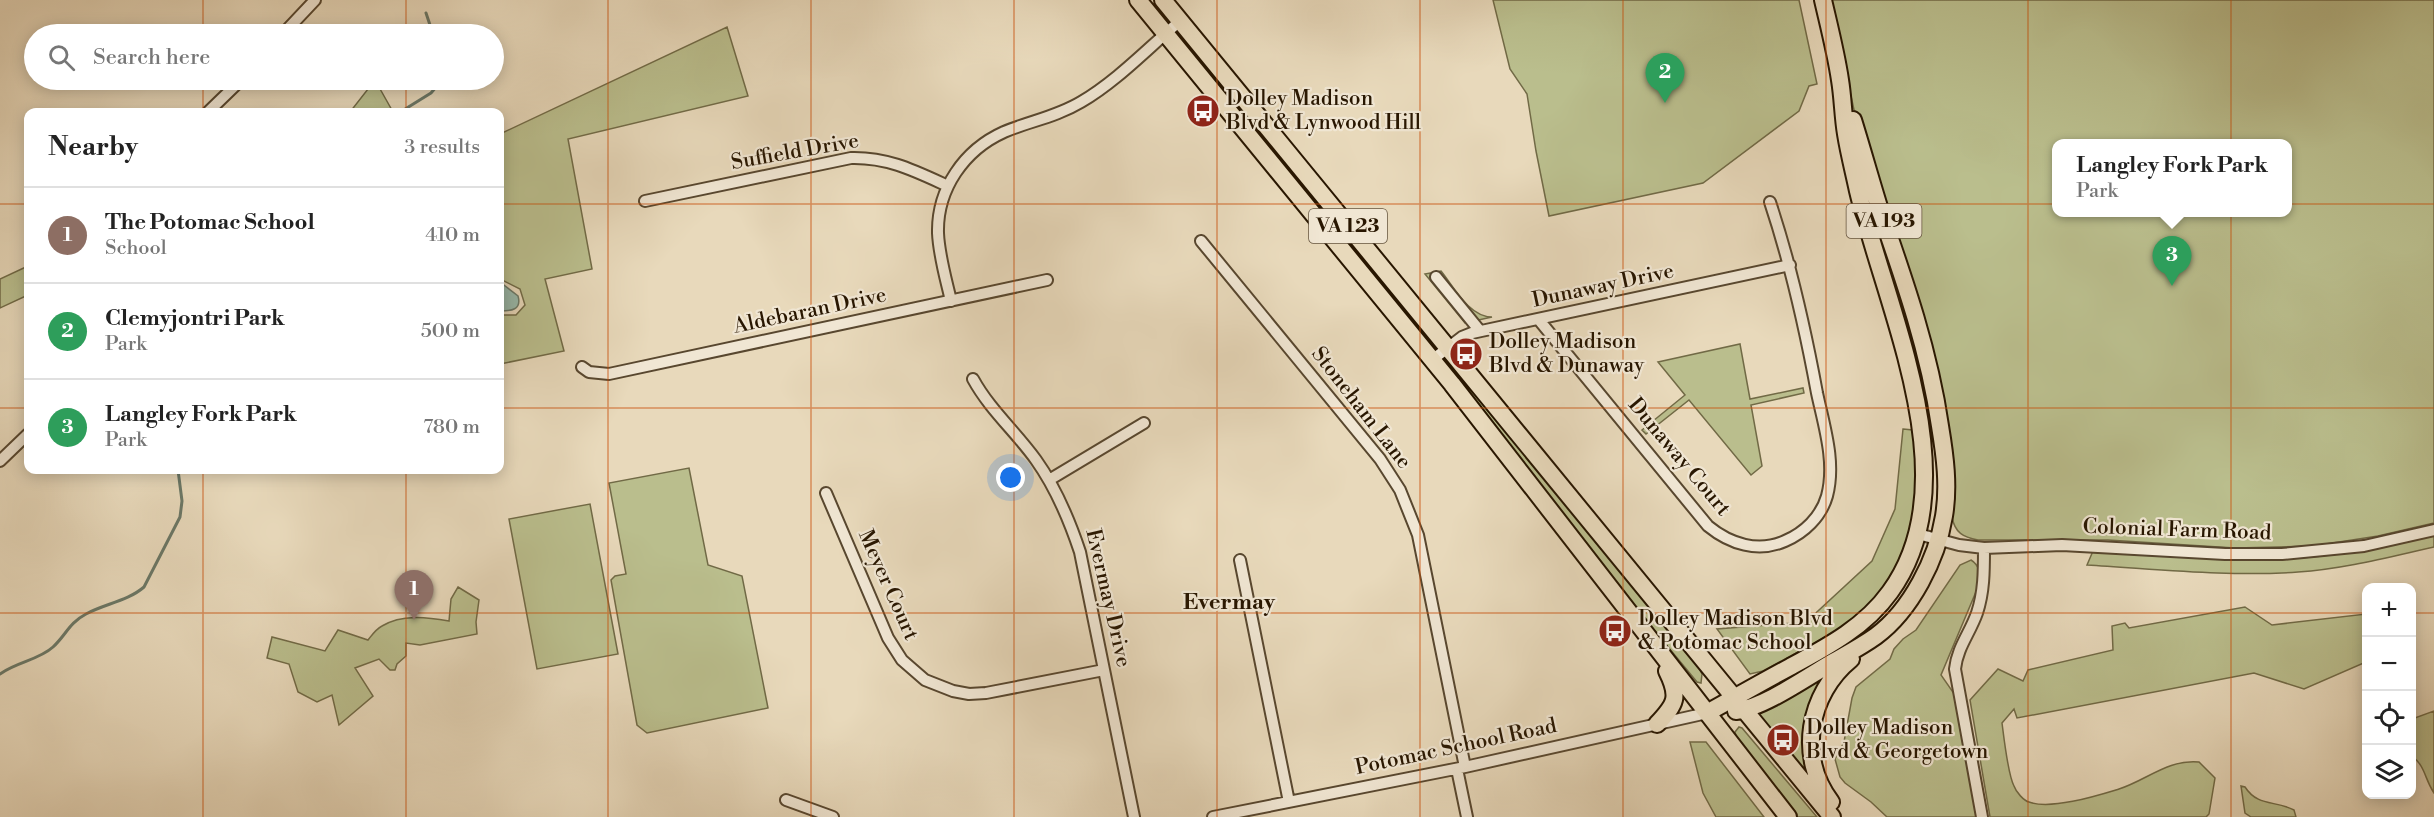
<!DOCTYPE html>
<meta charset="utf-8">
<style>
:root{--surface:#fff;--page:#f6f6f6;--text:#222;--muted:#767676;--line:#e0e0e0;--accent:#1a73e8}
body{margin:0;font-family:"Libre Bodoni",serif;background:var(--page);color:var(--text)}
.controls{position:absolute;right:18px;bottom:18px;display:grid;overflow:hidden;border-radius:12px;box-shadow:0 3px 15px #0003}
.controls button{width:54px;height:54px;display:grid;place-items:center;padding:0;border:0;border-bottom:2px solid var(--line);background:var(--surface);color:var(--text);font:30px sans-serif}
.you{position:absolute;left:1011px;top:478px;width:21px;height:21px;margin:-15px;border:4px solid #fff;border-radius:50%;background:#1a73e8;box-shadow:0 0 0 9px #1a73e833}
.badge{display:grid;place-items:center;width:39px;height:39px;border-radius:50%;background:var(--accent);color:#fff;font-size:20px;font-weight:700}
.pin{position:absolute;translate:-50% -50px;filter:drop-shadow(0 2px 3px #0008)}
.pin::after{content:'';position:absolute;top:32px;width:21px;height:18px;background:inherit;clip-path:polygon(0 0,100% 0,50% 100%)}
.popup{position:absolute;left:2052px;top:139px;width:240px;height:78px;box-sizing:border-box;display:grid;place-content:center;border-radius:12px;background:var(--surface);filter:drop-shadow(0 2px 4px #0005);font-size:20px;white-space:nowrap;color:var(--muted)}
.popup b{font-size:22px;color:var(--text)}
.popup::after{content:'';position:absolute;left:50%;top:100%;margin-left:-12px;border:12px solid transparent;border-top-color:var(--surface)}
.list{margin:0;padding:0;list-style:none}
h2{display:flex;justify-content:space-between;align-items:center;height:78px;margin:0;padding:0 24px;font-size:26px}
h2 small{font-size:20px;font-weight:400;color:var(--muted)}
.list li{display:grid;grid-template-columns:39px 1fr auto;gap:18px;align-items:center;box-sizing:border-box;height:96px;padding:0 24px;border-top:2px solid var(--line)}
.list b{display:block;font-size:22px;white-space:nowrap}
.list p{margin:0;font-size:20px;white-space:nowrap;color:var(--muted)}
.list em{font-size:20px;font-style:normal;color:var(--muted)}
.icon{flex:none;width:33px;height:33px;fill:none;stroke:currentColor;stroke-width:2;stroke-linecap:round;stroke-linejoin:round}
.map{position:relative;flex:none;width:2434px;height:817px;overflow:hidden}
.search{position:absolute;background:var(--surface);box-shadow:0 3px 15px #0003;left:24px;top:24px;width:480px;height:66px;display:flex;align-items:center;gap:15px;box-sizing:border-box;padding:0 21px;border-radius:33px;color:var(--muted);font-size:22px}
.panel{position:absolute;background:var(--surface);box-shadow:0 3px 15px #0003;left:24px;top:108px;width:480px;height:366px;border-radius:12px}
.map>svg:first-child{display:block}
</style>
<div class="map">
<svg width="2434" height="817" viewBox="0 0 2434 817">
<rect width="100%" height="100%" fill="#e8d9bb"/>
<filter id="stains"><feTurbulence type="fractalNoise" baseFrequency=".00333" numOctaves="4"/><feColorMatrix values="0 0 0 0 .2 0 0 0 0 .09 0 0 0 0 .02 0 0 0 .5 -.17"/></filter>
<radialGradient id="worn" r=".72"><stop offset=".6" stop-color="#630" stop-opacity="0"/><stop offset="1" stop-color="#630" stop-opacity=".3"/></radialGradient>
<path fill="#babe8d" stroke="#716a46" stroke-width="1.5" fill-rule="evenodd" d="M1493 0H1799L1817 84 1809 86 1799 111 1703 183 1549 216 1536 151 1527 94 1510 69Z
M1830 0H2434V523L2378 536 2313 546 2235 548 2108 540H1978C1963 537 1955 533 1952 517L1950 460 1858 128ZM2056 144H2288V212H2056Z
M727 27 748 96 568 139 592 269 545 279 564 351 500 364V315H516L525 305 520 289 500 279V134Z
M1206 71 1260 129 1433 342 1430 343 1427 340 1354 248 1328 222Z
M375 80 393 112H350Z
M28 266V295L0 308V279Z
M1441 271C1454 287 1469 317 1492 317L1465 323 1425 274Z
M1740 344 1750 399 1803 388 1804 393 1751 405 1762 466 1751 475 1689 400 1646 434 1642 430 1685 395 1658 362Z
M1453 368 1457 369 1697 664 1702 674 1701 683 1697 682 1550 504 1451 369Z
M1903 429 1913 430 1916 439 1917 520 1888 586 1865 611 1839 630 1763 671 1750 674 1717 629 1806 622 1872 561 1895 509Z
M689 468 708 565 742 576 768 708 647 733 637 725 611 580 615 576 626 574 609 483Z
M590 504 618 654 537 669 509 519Z
M2434 534V547C2389 557 2344 569 2298 572 2229 577 2157 569 2087 565L2093 551C2153 554 2212 560 2271 559 2326 559 2382 548 2434 534Z
M1971 560C1982 567 1979 576 1978 587L1941 675 1955 695 1980 817H1887L1871 802 1845 783 1840 777 1835 759 1844 742 1852 698 1856 687 1890 659 1894 649 1903 639 1916 630 1960 565Z
M458 587 479 600 476 622 477 634 420 645 406 643V656L397 664 395 670H390L379 659 355 668 373 696 339 725 332 695 317 702 298 692 289 664 267 658 272 637 325 651 338 630 368 640C372 635 376 629 382 626 402 614 427 617 449 621L451 599Z
M2245 607 2272 625 2366 614V662L2304 689 2254 673 2017 718 2014 709 2002 723C2004 738 2008 775 2014 786 2016 792 2024 801 2029 802 2051 810 2096 796 2119 789 2147 780 2168 759 2199 762L2215 778 2209 814 2206 817H1990L1970 700 1998 669 2023 681 2028 670 2113 650 2112 626 2125 623 2129 628Z
M1842 662 1826 677 1808 774 1751 710Z
M2434 711V793C2424 778 2426 767 2412 756V719Z
M1739 727 1742 728 1817 817H1794L1736 736 1735 732Z
M1690 742H1706L1764 817H1716L1703 793Z
M2241 786 2245 787C2258 807 2275 800 2294 810L2296 817H2251L2245 813Z"/>
<path fill="#98baac" stroke="#6b7867" stroke-width="1.5" d="M500 282 518 296C522 310 511 311 500 311Z"/>
<g fill="none" stroke-linecap="round" stroke-linejoin="round">
<path stroke="#6b7867" stroke-width="3" d="M426 13 433 34
M368 112 402 111 431 93 442 80
M0 674C16 662 39 660 53 647 66 635 69 623 86 614 104 604 128 601 144 587L180 517 182 501 178 470"/>
<defs>
<path id="street" d="M283 34 315 0
M208 112 241 80
M645 201 851 158C888 157 915 171 948 186
M1201 241 1380 459 1400 490 1418 535 1465 767
M1436 277 1480 331
M951 301C946 279 939 256 938 233 937 189 964 150 1004 132 1030 121 1056 117 1081 102 1117 81 1148 48 1180 21
M1539 320 1708 526C1730 544 1758 553 1785 541 1804 533 1821 517 1827 496 1836 462 1824 426 1817 393 1805 328 1791 265 1770 202
M1432 360 1462 337 1472 333 1790 265
M582 367 589 372 609 374 1047 280
M973 379C990 410 1016 432 1036 460 1056 488 1069 519 1080 552L1134 817
M0 461 28 434
M1049 480 1144 423
M826 493 888 638 902 660 925 680 953 691 969 694 986 693 1104 670
M1918 534 1959 545 1984 548 2062 545 2225 554H2282L2364 546 2434 530
M1240 560 1289 802
M1457 769 1467 817
M786 800 833 817
M1213 817 1465 767 1707 713
M1982 817 1955 669C1957 648 1970 633 1977 613 1984 592 1984 571 1984 548"/>
<path id="primary" d="M1138 0 1452 384 1788 817
M1163 0 1832 817
M1736 711C1763 708 1807 677 1833 662 1847 654 1862 646 1876 636 1911 610 1937 559 1944 516 1949 486 1945 456 1940 426 1929 350 1904 279 1879 207 1870 178 1862 149 1853 120
M1707 713C1734 698 1762 682 1790 667 1827 647 1865 627 1890 592 1971 481 1886 310 1858 191 1854 172 1849 153 1846 134 1843 116 1843 98 1840 80 1836 53 1829 26 1823 0
M1657 724C1676 704 1680 697 1667 671
M1831 802C1797 757 1808 694 1851 659"/>
</defs>
<use href="#street" stroke="#58472f" stroke-width="14"/>
<use href="#primary" stroke="#281600" stroke-width="20"/>
<use href="#street" stroke="#f0e6d3" stroke-width="10"/>
<use href="#primary" stroke="#e8d9bb" stroke-width="16"/>
</g>
<path fill="none" stroke="#cb4f0a" stroke-width="1.5" stroke-opacity="0.55" d="M203 0V34M406 0V34M608 0V817M811 0V817M1014 0V817M1217 0V817M1420 0V817M1623 0V817M1826 0V817M2028 0V817M2231 0V817M203 80V112M406 80V112M0 204H28M500 204H2434M0 408H28M500 408H2434M203 470V817M406 470V817M0 613H2366M2412 613H2434"/>
<defs>
<symbol id="bus-disc" viewBox="-11 -11 22 22"><circle r="9.5" fill="#8f2418" stroke="#f0e6d3"/><path d="M-5-6H5V4H4V6H2V4H-2V6H-4V4H-5ZM-3.5-4V0h7V-4ZM-3.5 1.2v1.5H-2V1.2ZM2 1.2v1.5H3.5V1.2Z" fill="#fff"/></symbol>
</defs>
<g fill-rule="evenodd">
<use href="#bus-disc" x="1184" y="92" width="38" height="38"/>
<use href="#bus-disc" x="1447" y="335" width="38" height="38"/>
<use href="#bus-disc" x="1596" y="612" width="38" height="38"/>
<use href="#bus-disc" x="1764" y="721" width="38" height="38"/>
</g>
<g text-anchor="middle" dominant-baseline="central" stroke-width="4.5" stroke-linejoin="round" paint-order="stroke">
<g fill="#f0e6d3" stroke="#64543f" stroke-width="1.5">
<rect x="1846.5" y="204" width="75" height="34" rx="4.5"/>
<rect x="1309" y="209" width="78" height="34" rx="4.5"/>
</g>
<g font-size="20" font-weight="bold" fill="#281600">
<text x="1884" y="221">VA 193</text>
<text x="1348" y="226">VA 123</text>
</g>
<g font-size="21" fill="#281600" stroke="#f0e6d3" text-anchor="start">
<text x="1226" y="99">Dolley Madison<tspan x="1226" dy="24">Blvd &amp; Lynwood Hill</tspan></text>
<text x="1489" y="342">Dolley Madison<tspan x="1489" dy="24">Blvd &amp; Dunaway</tspan></text>
<text x="1638" y="619">Dolley Madison Blvd<tspan x="1638" dy="24">&amp; Potomac School</tspan></text>
<text x="1806" y="728">Dolley Madison<tspan x="1806" dy="24">Blvd &amp; Georgetown</tspan></text>
</g>
<g font-size="21" fill="#281600" stroke="#f0e6d3">
<text transform="translate(795 152) rotate(-10)">Suffield Drive</text>
<text transform="translate(1603 286) rotate(-12)">Dunaway Drive</text>
<text transform="translate(810 311) rotate(-12)">Aldebaran Drive</text>
<text transform="translate(1361 408) rotate(52)">Stoneham Lane</text>
<text transform="translate(1679 457) rotate(50)">Dunaway Court</text>
<text transform="translate(2177 530) rotate(2)">Colonial Farm Road</text>
<text transform="translate(888 585) rotate(66)">Meyer Court</text>
<text transform="translate(1108 598) rotate(77)">Evermay Drive</text>
<text transform="translate(1456 747) rotate(-12)">Potomac School Road</text>
</g>
<g font-size="22" font-weight="bold" fill="#281600" stroke="#f0e6d3">
<text x="1229" y="602">Evermay</text>
</g>
</g>
<rect width="100%" height="100%" filter="url(#stains)"/>
<rect width="100%" height="100%" fill="url(#worn)"/>
</svg>
<div class="controls">
<button>+</button>
<button>−</button>
<button><svg class="icon" aria-label="locate" viewBox="0 0 24 24"><circle cx="12" cy="12" r="6"/><path d="M12 2v4M12 18v4M2 12h4M18 12h4"/></svg></button>
<button><svg class="icon" aria-label="layers" viewBox="0 0 24 24"><path d="M12 4l9 5-9 5-9-5zM3 14l9 5 9-5"/></svg></button>
</div>
<div class="you"></div>
<div class="pin badge" style="left:414px;top:620px;background:#8d6e63">1</div>
<div class="pin badge" style="left:1665px;top:103px;background:#2e9e5b">2</div>
<div class="pin badge" style="left:2172px;top:286px;background:#2e9e5b">3</div>
<div class="popup"><b>Langley Fork Park</b>Park</div>
<div class="search"><svg class="icon" aria-label="search" viewBox="0 0 24 24"><circle cx="10" cy="10" r="6"/><path d="M15 15l6 6"/></svg>Search here</div>
<section class="panel">
<h2>Nearby<small>3 results</small></h2>
<ul class="list">
<li><span class="badge" style="background:#8d6e63">1</span><div><b>The Potomac School</b><p>School</p></div><em>410 m</em></li>
<li><span class="badge" style="background:#2e9e5b">2</span><div><b>Clemyjontri Park</b><p>Park</p></div><em>500 m</em></li>
<li><span class="badge" style="background:#2e9e5b">3</span><div><b>Langley Fork Park</b><p>Park</p></div><em>780 m</em></li>
</ul>
</section>
</div>
